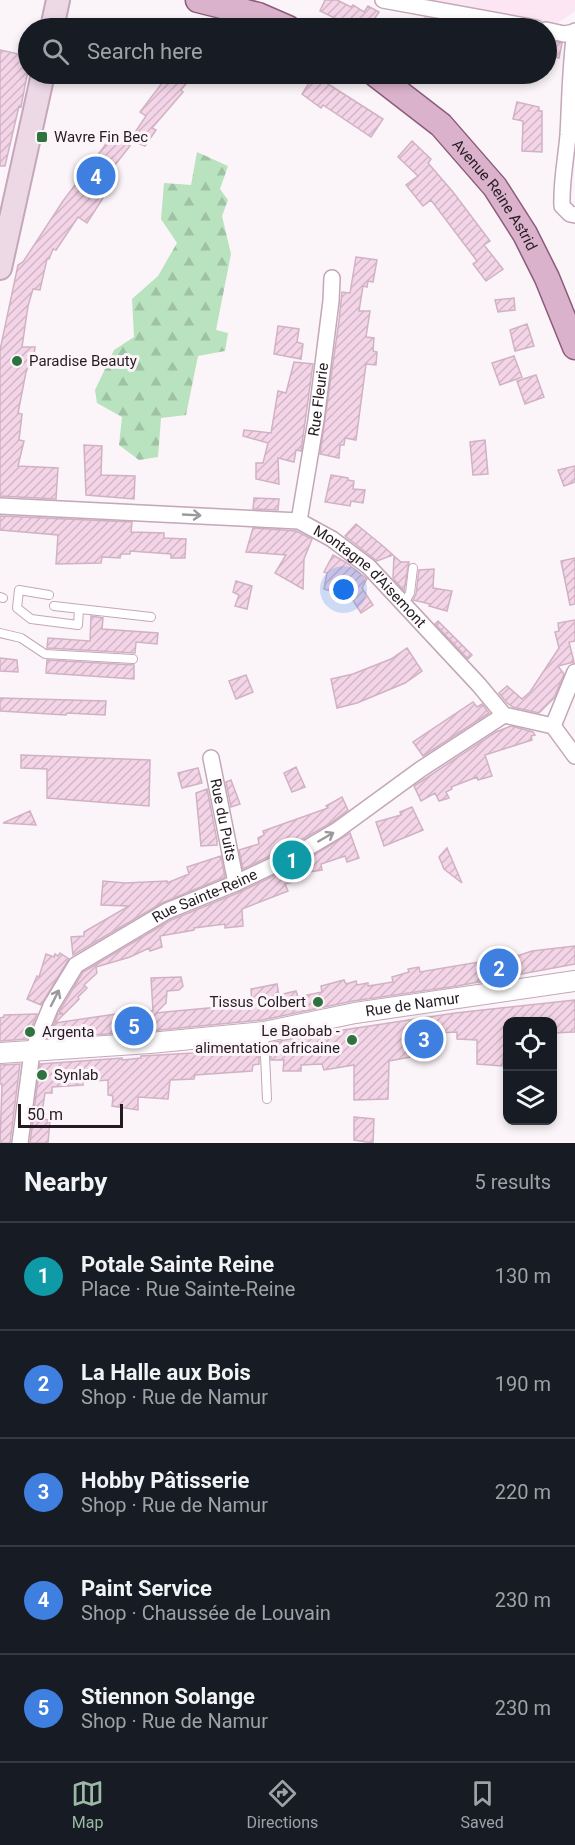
<!DOCTYPE html>
<meta charset="utf-8">
<style>
:root{--surface:#171b24;--page:#20242c;--text:#f1f3f6;--muted:#9ea1a6;--line:#363941;--accent:#99b9a4}
body{margin:0;font-family:Roboto,sans-serif;background:var(--page);color:var(--text)}
.controls{position:absolute;right:18px;bottom:18px;display:grid;overflow:hidden;border-radius:12px;box-shadow:0 3px 9px #0003}
.controls button{width:54px;height:54px;display:grid;place-items:center;padding:0;border:0;border-bottom:2px solid var(--line);background:var(--surface);color:var(--text);font:30px sans-serif}
.scale{position:absolute;left:18px;bottom:15px;width:105px;box-sizing:border-box;padding-left:6px;border:3px solid #261b22;border-top:0;font-size:16px;line-height:21px;white-space:nowrap;color:#261b22;-webkit-text-stroke:4px #fbf4f8;paint-order:stroke}
.you{position:absolute;left:344px;top:590px;width:21px;height:21px;margin:-15px;border:4px solid #fff;border-radius:50%;background:#1a73e8;box-shadow:0 0 0 9px #1a73e833}
.badge{display:grid;place-items:center;width:39px;height:39px;border-radius:50%;background:var(--accent);color:#fff;font-size:20px;font-weight:700}
.pin{position:absolute;translate:-50% -50%;border:3px solid #fff;box-shadow:0 2px 6px #0006}
.list{margin:0;padding:0;list-style:none}
h2{display:flex;justify-content:space-between;align-items:center;height:78px;margin:0;padding:0 24px;font-size:26px}
h2 small{font-size:20px;font-weight:400;color:var(--muted)}
.list li{display:grid;grid-template-columns:39px 1fr auto;gap:18px;align-items:center;box-sizing:border-box;height:108px;padding:0 24px;border-top:2px solid var(--line)}
.list b{display:block;font-size:22px;white-space:nowrap}
.list p{margin:0;font-size:20px;white-space:nowrap;color:var(--muted)}
.list em{font-size:20px;font-style:normal;color:var(--muted)}
.icon{flex:none;width:33px;height:33px;fill:none;stroke:currentColor;stroke-width:2;stroke-linecap:round;stroke-linejoin:round}
.map{position:relative;flex:none;width:575px;height:1143px;overflow:hidden}
.search{position:absolute;background:var(--surface);box-shadow:0 3px 9px #0003;left:18px;right:18px;top:18px;height:66px;display:flex;align-items:center;gap:15px;box-sizing:border-box;padding:0 21px;border-radius:33px;color:var(--muted);font-size:22px}
.sheet{height:618px;background:var(--surface)}
nav{display:flex;justify-content:space-around;align-items:center;box-sizing:border-box;height:84px;border-top:2px solid var(--line);background:var(--surface);font-size:16px;color:var(--muted)}
nav a{display:grid;justify-items:center;gap:3px}
nav .on{color:var(--accent)}
.map>svg:first-child{display:block}
</style>
<div class="map">
<svg width="575" height="1143" viewBox="0 0 575 1143">
<defs>
<pattern id="forest-firs" width="22" height="20" patternUnits="userSpaceOnUse" patternTransform="scale(1.5)"><rect width="22" height="20" fill="#b9e2bf"/><path d="M5 1l3.5 6h-7zM16 11l3.5 6h-7z" fill="#9fc1a4"/></pattern>
<pattern id="building-hatch" width="6" height="6" patternUnits="userSpaceOnUse" patternTransform="scale(1.5)"><rect width="6" height="6" fill="#f4d5e7"/><path d="M-1 1l2-2M0 6l6-6M5 7l2-2" fill="none" stroke="#d1b6c6"/></pattern>
</defs>
<rect width="100%" height="100%" fill="#fbf4f8"/>
<path fill="#fde6f3" d="M416 0H575V11L555 25Z"/>
<path fill="url(#forest-firs)" d="M197 152 228 166 220 189 228 200 222 216 231 254 216 330 228 333 225 351 198 356 186 415 161 418 158 457 139 460 119 445 122 417 97 403 95 390 114 350 134 337 132 299 158 276 177 243 161 219 164 183 191 185Z"/>
<path fill="url(#building-hatch)" stroke="#d0b2c4" stroke-width="1.5" d="M325 0H337L351 7 353 5 364 12 368 6 379 12 375 18 394 28H355L320 11Z
M425 18 456 23 455 28H423Z
M546 40 562 43 559 58 546 55Z
M0 50 28 56V70L21 107 19 106 5 166H0Z
M169 74H194L181 90 183 92 152 128 156 130 145 146 130 140 146 116 140 112Z
M314 75 383 119 371 137 323 105 321 108 302 94Z
M517 102 539 107V111H542V152L522 151 523 121 513 119Z
M112 136H116L130 146 107 175 111 177 98 195 103 198 87 223 78 217 56 250 53 249 49 259H47L40 290 33 289 28 306 22 347H35L33 365H29L26 372 18 413 22 414 19 440 24 441 18 466 58 468 56 499 0 496V350L18 265 23 262 63 201Z
M412 141 431 159 428 163 453 192 490 241 484 245 503 269 486 281 473 264 477 261 431 200 423 206 406 185 418 176 398 157Z
M356 257 377 260 373 282 368 281 367 287 363 286 359 311H370L366 337 374 338 373 351 377 352 376 365 366 364 356 440 345 438 344 445H340L339 458 320 454 339 321 342 292 350 293Z
M514 298 515 310 498 312 495 300Z
M527 324 534 346 515 351 510 330Z
M278 326 299 329 297 342 303 344 301 359 274 354Z
M514 356 522 377 500 385 492 363Z
M294 362 313 364 301 451 296 450 294 462 278 458 279 484 256 479V463H263L268 443 243 436 244 430 271 433 278 391 286 393Z
M536 375 544 397 525 404 517 381Z
M485 440 488 474 473 475 470 442Z
M84 445 102 446 101 475 135 476 134 499 86 495Z
M575 466V482L564 486 558 470Z
M331 475 348 478V480L354 481 353 489 365 490 363 503 351 501 350 506 325 502Z
M254 498 279 499 278 510 253 509Z
M0 516 132 522 131 532 164 533V538L186 539 185 558H171V554L130 551V554H121L120 558 102 557 101 563 56 564 58 535 0 530Z
M356 524 383 546 393 555 377 561 345 536Z
M253 528 296 531 312 539 304 559 303 589 275 573 286 555 246 552Z
M333 555 347 563 367 579 362 588 373 605 361 613 349 594 345 600 342 590 333 592 324 589 327 573 324 572Z
M394 556 401 562H409L404 591 393 578Z
M575 558V604L570 605 561 561Z
M434 569 433 588 452 591 447 611 429 606 430 604 413 600 416 594 419 570Z
M236 581 252 586 247 609 235 606 239 595 233 592Z
M91 616 103 618 102 629 158 633 157 644 136 642 135 653 47 648 48 638 90 641Z
M575 620V641L569 642 574 662 558 666 564 674 554 698 539 713 513 707 507 703 499 693 507 686 522 699 530 692 559 648 555 632 559 631 558 623Z
M438 621 472 655 468 659 435 624Z
M407 648 422 671 405 683 357 703 337 708 331 679 353 674 391 659Z
M0 658 17 660 18 672 0 671Z
M47 660 134 665V679L46 673Z
M246 675 253 692 236 699 229 681Z
M0 698 106 701 105 715 67 713 66 715 0 711Z
M473 702 477 707 482 704 489 713 423 756 413 742Z
M511 726 533 732 535 735 531 736 532 740 485 755 492 776 478 780 477 777 451 787 452 789 446 792 449 798 439 801 435 793 421 801 414 786 496 732Z
M21 755 150 760 149 806 47 798V769L21 768Z
M296 767 305 787 292 792 284 773Z
M198 768 202 783 182 788 178 773Z
M231 780 240 804 231 807 226 782Z
M207 789 217 840V845L201 846 196 793Z
M342 797 348 810 331 823 292 845 243 869 239 850 259 844 258 838 264 835 263 831 328 808 326 806Z
M412 807 423 830 384 846 376 822 401 815 400 812Z
M30 811 36 825 3 823Z
M350 833 359 858 347 862 345 856 321 864 322 870 295 874 297 881 285 884 288 891 242 909 243 926 225 928V924L194 928V930L160 936 162 947 150 951 149 948 130 957 96 967 97 973 84 985 87 988 78 997 79 999 55 1023 116 1014 139 1013 140 1010 153 1011 151 978 181 977 183 986 179 990 167 991 166 1003 156 1013 165 1012 252 1004 251 989 277 984 279 995 296 991 298 997 322 992 321 986 344 980 346 984 356 981 357 985 368 983V986L393 982 392 977 409 972 408 969 419 967 420 972 520 955 532 951 575 946V964L457 986 353 1001 262 1020 149 1031 48 1038 58 1014H63L59 1012 60 1010 83 972 171 920 240 892 301 863Z
M447 848 462 883 444 869 439 857Z
M221 856 225 877 162 903 73 955 71 937 84 936V932L129 906 101 905 103 881 125 883 167 881V883L189 874 187 867Z
M60 953 69 959 41 1005 27 999 37 976 39 977 46 954 54 957 55 954 58 956Z
M575 1000V1032L552 1033V1022H507V1044H505L502 1066 477 1064V1040L457 1039V1032L438 1033 434 1056 417 1058 416 1056 389 1061 388 1099 354 1100V1065L324 1070 322 1064 301 1065V1071H283L284 1060H271L270 1043 310 1035 455 1013Z
M37 1014 27 1039 0 1041V1018L4 1017V1015Z
M259 1045V1064L253 1065 252 1071 195 1075 194 1079 170 1080 168 1099 138 1097V1110L112 1106 113 1096 108 1095V1080L83 1082V1085L52 1087V1093H45L41 1119 50 1120 48 1143H30L40 1064 122 1058V1060L141 1058V1056L194 1053Z
M20 1064 10 1143H0L2 1084H0V1065Z
M354 1117 374 1119 373 1143 354 1140Z"/>
<g fill="none" stroke-linecap="round" stroke-linejoin="round">
<defs>
<path id="service" d="M49 595 19 590 17 608 31 619 78 625 79 609
M0 597 3 598
M403 605 410 593 413 568
M54 606 151 617
M0 633 21 638 45 654 133 659
M264 1033 267 1099"/>
<g id="minor">
<path d="M383 0 536 28"/>
<path d="M546 30 564 34 575 32"/>
<path d="M575 31C570 66 570 101 568 135 566 159 561 182 562 206L570 214 575 215"/>
<path id="s1" d="M0 506 299 521 332 539 369 567 479 685 504 715 553 726 575 756"/>
<path id="s2" d="M299 521 316 420 331 301 332 278"/>
<path d="M553 726 575 672"/>
<path id="s3" d="M211 758 236 883"/>
<path id="s4" d="M20 1143 32 1052 51 1006 76 965 167 911 236 883 297 854 336 831 421 769 504 715"/>
</g>
<g id="tertiary">
<path id="s5" d="M0 1053 150 1043 264 1032 355 1013 575 981"/>
</g>
<path id="secondary" d="M52 28 58 0
M0 268 43 74"/>
<g id="primary">
<path d="M198 0 258 15 288 28"/>
<path id="s6" d="M375 74 441 125 495 187 525 234 547 278 575 347"/>
</g>
</defs>
<use href="#service" stroke="#c4a7b8" stroke-width="10"/>
<use href="#minor" stroke="#c4a7b8" stroke-width="18"/>
<use href="#tertiary" stroke="#c4a7b8" stroke-width="22"/>
<use href="#secondary" stroke="#c4a7b8" stroke-width="26"/>
<use href="#primary" stroke="#8c5b7a" stroke-width="27"/>
<use href="#service" stroke="#fff" stroke-width="8"/>
<use href="#minor" stroke="#fff" stroke-width="15"/>
<use href="#tertiary" stroke="#fff" stroke-width="20"/>
<use href="#secondary" stroke="#edd8e6" stroke-width="22"/>
<use href="#primary" stroke="#dbb2cc" stroke-width="24"/>
</g>
<defs><path id="oneway-shaft" d="M-6 0H5M1.5-3L5.5 0L1.5 3" fill="none" stroke-width="1.6" stroke-linecap="round" stroke-linejoin="round" transform="scale(1.5)"/></defs>
<g stroke="#9d989c">
<use href="#oneway-shaft" transform="translate(192 515) rotate(3)"/>
<use href="#oneway-shaft" transform="translate(326 837) rotate(-30)"/>
<use href="#oneway-shaft" transform="translate(55 998) rotate(-63)"/>
</g>
<g fill="#2e733f" stroke="#fbf4f8" stroke-width="2">
<rect x="36" y="131" width="12" height="12" rx="3"/>
<circle cx="17" cy="361" r="6"/>
<circle cx="318" cy="1002" r="6"/>
<circle cx="30" cy="1032" r="6"/>
<circle cx="352" cy="1040" r="6"/>
<circle cx="42" cy="1075" r="6"/>
</g>
<g text-anchor="middle" dominant-baseline="central" stroke-width="6" stroke-linejoin="round" paint-order="stroke">
<g font-size="15" fill="#261b22" stroke="#fbf4f8" text-anchor="start">
<text x="54" y="137">Wavre Fin Bec</text>
<text x="29" y="361">Paradise Beauty</text>
<text x="306" y="1002" text-anchor="end">Tissus Colbert</text>
<text x="340" y="1031" text-anchor="end">Le Baobab -<tspan x="340" dy="17">alimentation africaine</tspan></text>
<text x="42" y="1032">Argenta</text>
<text x="54" y="1075">Synlab</text>
</g>
<g font-size="15" fill="#261b22" stroke="#fbf4f8">
<text stroke="none"><textPath href="#s6" startOffset="172">Avenue Reine Astrid</textPath></text>
<text stroke="none"><textPath href="#s2" startOffset="123">Rue Fleurie</textPath></text>
<text stroke="none"><textPath href="#s1" startOffset="390">Montagne d'Aisemont</textPath></text>
<text stroke="none"><textPath href="#s3" startOffset="63">Rue du Puits</textPath></text>
<text stroke="none"><textPath href="#s4" startOffset="336">Rue Sainte-Reine</textPath></text>
<text stroke="none"><textPath href="#s5" startOffset="416">Rue de Namur</textPath></text>
</g>
</g>
</svg>
<div class="controls">
<button><svg class="icon" aria-label="locate" viewBox="0 0 24 24"><circle cx="12" cy="12" r="6"/><path d="M12 2v4M12 18v4M2 12h4M18 12h4"/></svg></button>
<button><svg class="icon" aria-label="layers" viewBox="0 0 24 24"><path d="M12 4l9 5-9 5-9-5zM3 14l9 5 9-5"/></svg></button>
</div>
<div class="scale">50 m</div>
<div class="you"></div>
<div class="pin badge" style="left:292px;top:860px;background:#0f9aa8">1</div>
<div class="pin badge" style="left:499px;top:968px;background:#3f7fe0">2</div>
<div class="pin badge" style="left:424px;top:1039px;background:#3f7fe0">3</div>
<div class="pin badge" style="left:96px;top:176px;background:#3f7fe0">4</div>
<div class="pin badge" style="left:134px;top:1026px;background:#3f7fe0">5</div>
<div class="search"><svg class="icon" aria-label="search" viewBox="0 0 24 24"><circle cx="10" cy="10" r="6"/><path d="M15 15l6 6"/></svg>Search here</div>
</div>
<section class="sheet">
<h2>Nearby<small>5 results</small></h2>
<ul class="list">
<li><span class="badge" style="background:#0f9aa8">1</span><div><b>Potale Sainte Reine</b><p>Place · Rue Sainte-Reine</p></div><em>130 m</em></li>
<li><span class="badge" style="background:#3f7fe0">2</span><div><b>La Halle aux Bois</b><p>Shop · Rue de Namur</p></div><em>190 m</em></li>
<li><span class="badge" style="background:#3f7fe0">3</span><div><b>Hobby Pâtisserie</b><p>Shop · Rue de Namur</p></div><em>220 m</em></li>
<li><span class="badge" style="background:#3f7fe0">4</span><div><b>Paint Service</b><p>Shop · Chaussée de Louvain</p></div><em>230 m</em></li>
<li><span class="badge" style="background:#3f7fe0">5</span><div><b>Stiennon Solange</b><p>Shop · Rue de Namur</p></div><em>230 m</em></li>
</ul>
</section>
<nav>
<a class="on"><svg class="icon" aria-label="map" viewBox="0 0 24 24"><path d="M3 6l6-2 6 2 6-2v14l-6 2-6-2-6 2zM9 4v14M15 6v14"/></svg>Map</a>
<a><svg class="icon" aria-label="directions" viewBox="0 0 24 24"><path d="M12 3l9 9-9 9-9-9zM9 14v-3h6M13 9l2 2-2 2"/></svg>Directions</a>
<a><svg class="icon" aria-label="saved" viewBox="0 0 24 24"><path d="M7 4h10v16l-5-4-5 4z"/></svg>Saved</a>
</nav>
